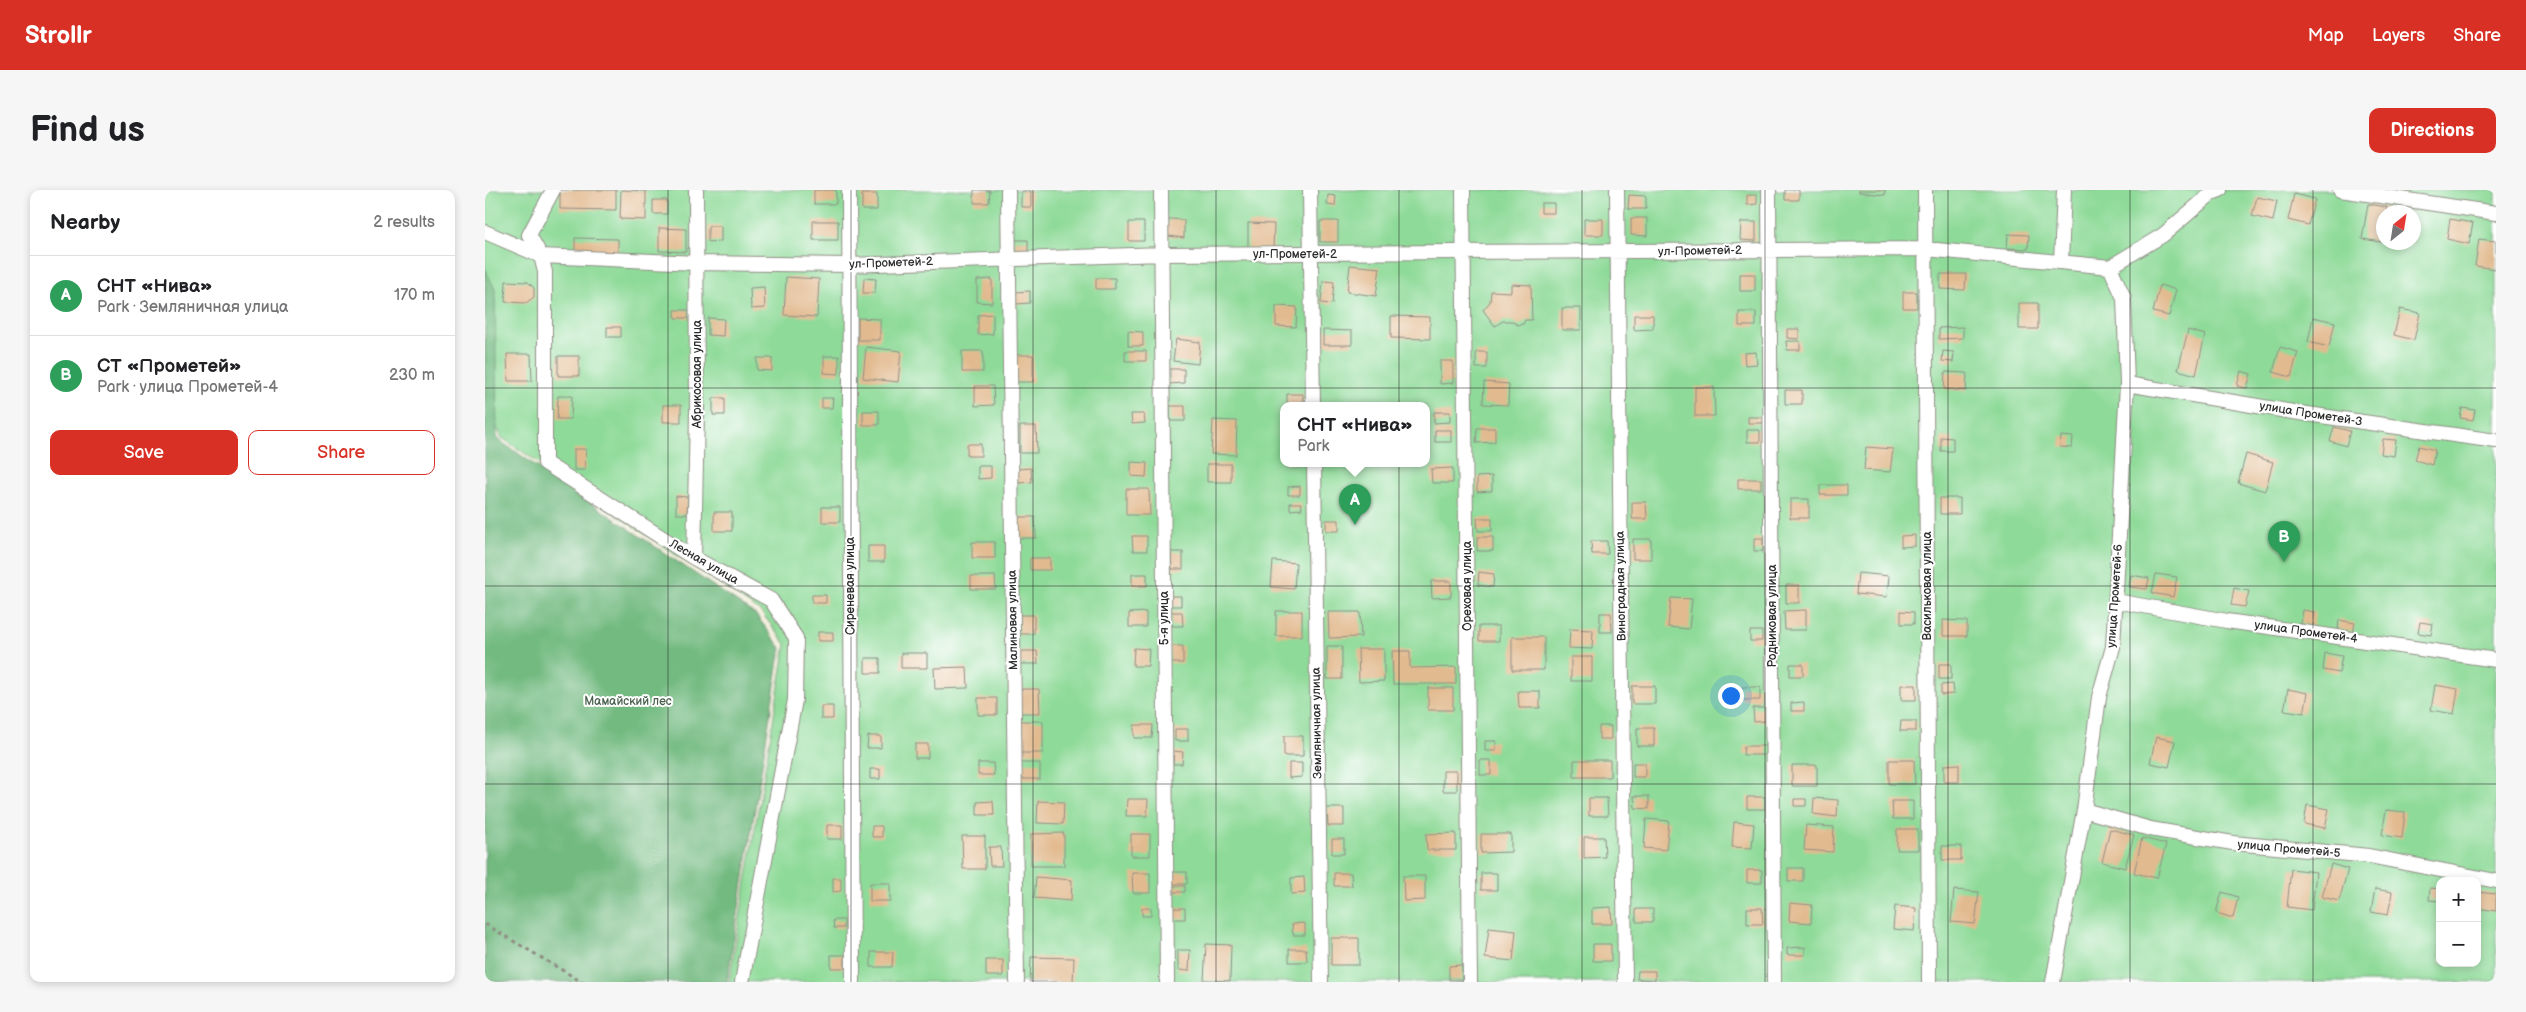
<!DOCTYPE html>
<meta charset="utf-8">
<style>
:root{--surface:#fff;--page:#f6f6f6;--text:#202124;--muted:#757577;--line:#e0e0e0;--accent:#d93025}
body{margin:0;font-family:"Balsamiq Sans",sans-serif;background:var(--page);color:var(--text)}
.controls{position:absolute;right:15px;bottom:15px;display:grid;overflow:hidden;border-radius:10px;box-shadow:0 2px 8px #0003}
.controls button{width:45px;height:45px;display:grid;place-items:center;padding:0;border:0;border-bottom:1px solid var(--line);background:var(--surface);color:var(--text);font:25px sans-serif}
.compass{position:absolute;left:1891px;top:15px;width:45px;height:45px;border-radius:50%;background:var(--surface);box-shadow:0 2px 8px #0003;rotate:30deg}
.you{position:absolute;left:1245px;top:505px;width:18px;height:18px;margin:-12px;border:4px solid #fff;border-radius:50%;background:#1a73e8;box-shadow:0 0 0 8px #1a73e833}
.badge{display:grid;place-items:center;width:32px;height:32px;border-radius:50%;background:var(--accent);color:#fff;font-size:16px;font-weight:700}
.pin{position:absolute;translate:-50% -41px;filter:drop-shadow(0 1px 2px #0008)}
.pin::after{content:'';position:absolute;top:26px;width:18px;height:15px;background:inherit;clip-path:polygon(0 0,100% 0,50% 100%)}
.popup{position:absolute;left:795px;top:212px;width:150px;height:65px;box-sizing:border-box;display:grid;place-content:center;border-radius:10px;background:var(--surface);filter:drop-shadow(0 1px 4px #0005);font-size:16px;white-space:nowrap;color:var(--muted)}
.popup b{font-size:19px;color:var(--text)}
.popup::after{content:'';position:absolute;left:50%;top:100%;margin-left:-10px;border:10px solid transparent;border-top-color:var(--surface)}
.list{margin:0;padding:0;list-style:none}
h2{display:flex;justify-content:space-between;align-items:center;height:65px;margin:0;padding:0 20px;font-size:21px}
h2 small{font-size:16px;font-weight:400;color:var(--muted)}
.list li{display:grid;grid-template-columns:32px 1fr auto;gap:15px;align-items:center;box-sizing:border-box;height:80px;padding:0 20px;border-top:1px solid var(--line)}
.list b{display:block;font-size:19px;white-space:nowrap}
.list p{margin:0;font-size:16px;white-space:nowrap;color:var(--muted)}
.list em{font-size:16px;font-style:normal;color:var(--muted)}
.actions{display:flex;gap:10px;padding:15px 20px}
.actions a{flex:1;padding:11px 0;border:1px solid var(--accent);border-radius:10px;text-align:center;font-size:18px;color:var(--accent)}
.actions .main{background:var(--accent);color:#fff}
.map{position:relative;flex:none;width:2011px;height:792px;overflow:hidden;border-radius:10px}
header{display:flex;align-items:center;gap:30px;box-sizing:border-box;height:70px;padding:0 25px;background:var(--accent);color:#fff}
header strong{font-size:24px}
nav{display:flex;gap:28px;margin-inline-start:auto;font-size:18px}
.intro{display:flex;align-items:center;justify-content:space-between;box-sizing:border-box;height:120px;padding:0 30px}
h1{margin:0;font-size:35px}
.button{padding:12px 22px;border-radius:10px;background:var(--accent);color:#fff;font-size:18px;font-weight:700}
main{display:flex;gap:30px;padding:0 30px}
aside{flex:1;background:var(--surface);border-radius:10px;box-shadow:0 2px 8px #0003}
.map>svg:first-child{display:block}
</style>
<header>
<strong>Strollr</strong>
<nav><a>Map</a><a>Layers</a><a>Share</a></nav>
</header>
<div class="intro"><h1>Find us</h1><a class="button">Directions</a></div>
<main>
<aside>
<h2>Nearby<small>2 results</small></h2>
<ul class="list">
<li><span class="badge" style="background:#2e9e5b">A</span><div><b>СНТ «Нива»</b><p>Park · Земляничная улица</p></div><em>170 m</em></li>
<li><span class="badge" style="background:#2e9e5b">B</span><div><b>СТ «Прометей»</b><p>Park · улица Прометей-4</p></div><em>230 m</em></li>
</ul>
<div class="actions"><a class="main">Save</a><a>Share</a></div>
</aside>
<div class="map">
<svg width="2011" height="792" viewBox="0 0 2011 792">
<rect width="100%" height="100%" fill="#fff"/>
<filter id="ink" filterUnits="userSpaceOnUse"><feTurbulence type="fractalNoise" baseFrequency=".02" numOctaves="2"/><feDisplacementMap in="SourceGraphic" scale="10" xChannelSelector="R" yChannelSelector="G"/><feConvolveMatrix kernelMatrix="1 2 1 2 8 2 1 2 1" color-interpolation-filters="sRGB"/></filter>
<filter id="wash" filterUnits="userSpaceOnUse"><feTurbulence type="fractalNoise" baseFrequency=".0096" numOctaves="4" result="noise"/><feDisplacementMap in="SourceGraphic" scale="20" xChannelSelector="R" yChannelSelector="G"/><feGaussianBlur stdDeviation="1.12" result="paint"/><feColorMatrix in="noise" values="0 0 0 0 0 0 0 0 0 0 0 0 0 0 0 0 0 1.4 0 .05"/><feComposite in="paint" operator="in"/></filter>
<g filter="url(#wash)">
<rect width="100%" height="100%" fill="#f3f0dd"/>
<path fill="#8eda98" stroke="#5c8262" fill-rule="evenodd" d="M0 0H2011V792H244L301 454 276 422 17 248 0 213ZM1898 22H1928V52H1898ZM799 216H941V274H799ZM1955 691H1992V773H1955Z"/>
<path fill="#72ba80" stroke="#4e7256" d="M0 78 10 100 12 249 271 425 296 458 242 792H0Z"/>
<g id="blocks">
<path fill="#e2ba8f" d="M75 0H131V20L75 19Z
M136 0 161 1V30L135 29Z
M329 0H351V14H329Z
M489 0H505L504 13H489Z
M1300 0H1314V10H1300Z
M1374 0H1400V5L1374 2Z
M536 1H546V17H536Z
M377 4H392V20H377Z
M1809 4 1830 9 1823 35 1803 30Z
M843 5 851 6 850 16 842 15Z
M1144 5 1161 6V19H1143Z
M1262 5H1272V14L1262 15Z
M1772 7 1792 11 1788 31 1767 26Z
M168 10H182V24H168Z
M1056 13H1069V23H1056Z
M1883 14 1902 17 1901 22H1898L1897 52 1877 49Z
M1146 28H1162V46L1146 45Z
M685 29 699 30V48L676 45Z
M1099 29H1118V45H1099Z
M1965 29 1988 33 1984 54 1962 49Z
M328 31H353V50H328Z
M835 31H853V52H835Z
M644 32H659V51H644Z
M1256 32H1271V51L1255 50Z
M763 33 789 34 788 60 763 59Z
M223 36H236V51L223 52Z
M174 38 201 39V62L174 61Z
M1523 44 1544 45 1543 59 1522 58Z
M90 48 133 49V66L90 65Z
M1994 49 2011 51V79L1990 76Z
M530 50H543V63H530Z
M865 75 895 78 891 106 862 102Z
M1255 84H1270V101H1255Z
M1455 84H1481L1480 100 1455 99Z
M301 87 334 89 332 127 299 125Z
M379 88 391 89 390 103H378Z
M611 88H630V99H611Z
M507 89V113L492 112V90Z
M21 91 43 92 49 98V107L41 113 20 112Z
M838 91 849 92 847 114 836 113Z
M1026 94 1046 95 1047 130H1040L1038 134 1033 135 1026 131H1018L1010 136 998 120 1005 112 1006 101 1026 102Z
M1675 95 1691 100 1684 126 1668 122Z
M279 97 280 118 266 119 265 98Z
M545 101V113L531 114V102Z
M1418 102H1432V118H1418Z
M1534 113H1553V139H1534Z
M791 116 812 117 811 137 791 136Z
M1077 118H1096V140H1077Z
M1915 119 1935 123 1929 150 1909 145Z
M190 120H204V128H190Z
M1254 122H1271V136H1254Z
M508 124V144L493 145V125Z
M1149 125H1168V139L1149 140Z
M906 126 945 127V149L906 148Z
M1828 127 1850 132 1844 157 1823 152Z
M223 128 239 129 238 146 223 145Z
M373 128 395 129V150H373Z
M122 137H136V147H122Z
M1478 137V148L1454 149V138Z
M1302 139H1314V149L1302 148Z
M838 140 867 141V155H838Z
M1703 140 1720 145 1711 185 1693 180Z
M643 141 658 142V156H643Z
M691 149 715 152 713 174 688 171Z
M1301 151H1315V160H1302Z
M381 157 416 161 413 192 378 188Z
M1795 157 1813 162 1806 187 1788 182Z
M477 161H498V182H477Z
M640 161H661V171H640Z
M1458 161 1469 162 1468 172 1457 171Z
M991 162H1002V178H991Z
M1271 162 1272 174 1260 175 1259 163Z
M22 164H46L47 191H23Z
M531 165H548V192H531Z
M73 166H94V186H73Z
M339 166H354V184L339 183Z
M272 168H287V181L272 180Z
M955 171H968V193L955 194Z
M684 179H699V193L684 194Z
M1756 181 1766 184 1762 198 1752 196Z
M1460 182 1482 183 1481 201 1459 199Z
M999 192 1024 194 1023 215 998 214Z
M490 196H508L509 215 490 216Z
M1210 197H1229L1230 226H1210Z
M1300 200H1317V214H1300Z
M802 204H818V216H802Z
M73 206H87L86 229H72Z
M228 208H240V225H228Z
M337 208H348L347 218H337Z
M178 215H196V232H178Z
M685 216H700V231H685Z
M1977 218 1990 220 1988 230 1975 228Z
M378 221H394V235H378Z
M949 222H965V232L949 233Z
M646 224H659L660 233 647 234Z
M1263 227H1279V233H1263Z
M728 230 752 231 751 265 726 264Z
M535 236H551L552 263H535Z
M1849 237 1865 241 1861 256 1845 251Z
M992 238H1010V252L991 253Z
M950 240H966V252H950Z
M1262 240H1275V252H1262Z
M1576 246 1588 247 1587 258 1575 257Z
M1456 247 1468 248V261H1456Z
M1898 249 1911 250 1909 266 1896 264Z
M482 254H496V266H482Z
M1934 256 1950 260 1947 275 1930 270Z
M1381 257 1408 259 1405 282 1379 280Z
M89 259H101L100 280H89Z
M1761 264 1788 272 1780 301 1753 293Z
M646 272 662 273 661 287 646 286Z
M722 274H746V292H722Z
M493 276H506V288L493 289Z
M546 278 547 292 532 293V279Z
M968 278V293H947L946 279Z
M1007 286V301L992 302V287Z
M1253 289H1276V299H1253Z
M1335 295H1362V305H1335Z
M815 296V305H803V297Z
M641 299H664L665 325H641Z
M191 306 203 307 202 324H191Z
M1455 308H1475V324H1455Z
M1305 309H1324V328H1305Z
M1147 312H1161L1162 329H1147Z
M805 313H816L817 319 805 320Z
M337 317H355V332H337Z
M229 322H247V341H229Z
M532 327H550L551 348H532Z
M992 328H1007V341H993Z
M841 330H854V341H841Z
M1430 345V356L1416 357V346Z
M647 346H662V361H648Z
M992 347H1008V361H992Z
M1269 348H1278V361H1269Z
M1148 349H1166V369H1148Z
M1106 351H1122L1123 364H1107Z
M487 352H510V368H487Z
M383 356H399V372H383Z
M686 362H698V379H687Z
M545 368H565V380H545Z
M788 371 811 373 809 399 786 397Z
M994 382 1009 384 1008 397 993 395Z
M1373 383 1404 386 1402 407 1371 404Z
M647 384H662V396H647Z
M1671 384 1692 387 1688 407 1667 403Z
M1646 385 1664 388 1662 399 1644 397Z
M486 386H510L511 399H486Z
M946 391H966V407L947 408Z
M1301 395H1314V413H1301Z
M1749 398 1764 401 1760 417 1746 415Z
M327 405H341V413H327Z
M685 406H696V416H685Z
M1186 408 1207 409 1204 439 1183 437Z
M1321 420V440H1300L1299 421Z
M1818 420 1830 422 1828 436 1816 434Z
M791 421H817V446H791Z
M1416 421 1429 422V434H1416Z
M661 422V437H644V423Z
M686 422H697L698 436H687Z
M843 422H875L876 447 844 448Z
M1115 423H1126L1127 442H1115Z
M534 425H549V444H534Z
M1458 430 1482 431V446H1458Z
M1854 430 1870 433 1868 442 1853 439Z
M1935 432 1948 434 1946 445 1933 443Z
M994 436H1014V451H994Z
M1085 439 1108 440 1107 459 1084 458Z
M1265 441H1277V451H1265Z
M333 442H348V451H333Z
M1027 447H1059V480H1027Z
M685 456H698V473H685Z
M842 456H857V489H842Z
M649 458 664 459 663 476H648Z
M873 459H899V491L874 492Z
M534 461H552L553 474H534Z
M907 461H925V478L971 477V494H908Z
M416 463H442V478H416Z
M1840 463 1857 466 1854 483 1838 480Z
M1086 467H1107V491H1086Z
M380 468H395V483H380Z
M1305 474H1318V486H1305Z
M1454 474H1466V489H1454Z
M482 477 483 498 450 499 449 478Z
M1468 494 1469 504 1456 505V495Z
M1416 495H1431V510H1416Z
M1950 495 1973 499 1969 524 1946 520Z
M1147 496H1170V514H1147Z
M1257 497H1275V510H1257Z
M943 498H968V520H943Z
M532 499H554L555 523H532Z
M1803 499 1823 503 1819 523 1799 520Z
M1033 501H1055V518H1034Z
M493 508H512V525H493Z
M1319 512V521H1306V513Z
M336 516H348V529H336Z
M1268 518H1281V531L1269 532Z
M532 531H558V563H533Z
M1416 531H1431V541H1415Z
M649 535H668L667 548H649Z
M1114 536H1126V549H1114Z
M1152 538H1169V556H1152Z
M690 539H703V551H690Z
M383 546H396V558H382Z
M799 546H818V566H799Z
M1671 547 1690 551 1684 577 1665 573Z
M1000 551H1011V561H1000Z
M430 554H443V568H430Z
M1259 556H1282V565H1258Z
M689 561 698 562 697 574H688Z
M995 570H1006V585H995Z
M1089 570H1125V587H1089Z
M1404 570H1429L1430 594H1404Z
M493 573H508L509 585H493Z
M534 573H555V589H534Z
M804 573H817V587L804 588Z
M1148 573H1160V587H1148Z
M1474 574V592H1459V575Z
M1307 575H1332V596H1307Z
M385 579H395V589H385Z
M958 581H972V601H958Z
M1149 606H1164V619L1150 618Z
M1262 607H1280V619H1262Z
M1104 608H1122L1123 626H1104Z
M1329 608 1353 610 1352 627 1328 624Z
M642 609H663L662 626H641Z
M1309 609H1321V616H1309Z
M508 611 509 625H492V612Z
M553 611 579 612 578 634 552 633Z
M1407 611H1428V629H1408Z
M1822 615 1844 619 1840 638 1819 634Z
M842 618H859V636H843Z
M1901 620 1920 622 1917 648 1897 645Z
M1161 629 1184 631 1181 660 1159 658Z
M1249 632 1269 634 1267 658 1247 657Z
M342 635H357V649H342Z
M1321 635 1349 637 1348 662 1319 660Z
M387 636H397V647H387Z
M1412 639H1433V660H1412Z
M1625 639 1649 645 1640 678 1617 672Z
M579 643V676H546V644Z
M971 643V660H942L941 644Z
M646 644H665V666H646Z
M996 644H1026V662L996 663Z
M477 646H500V679H478Z
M1099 647H1119L1120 667 1099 668Z
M1657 648 1681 654 1672 688 1649 683Z
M847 649H859V664H847Z
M1457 656H1476V670H1457Z
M504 657H516L517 676H505Z
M1846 674 1863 679 1854 711 1837 707Z
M1303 678H1318V691H1303Z
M1806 679 1831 682 1827 720 1802 717Z
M1262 680H1277V693H1262Z
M688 682H702V694H688Z
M647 683H665V703H648Z
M849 683H866L867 696H849Z
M996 683H1012V700H996Z
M918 686H940V710L919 711Z
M551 687 587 690 586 711 549 708Z
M819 687 820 703 806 704V688Z
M348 688H356V701L348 702Z
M385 693H405V711H385Z
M688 696H700V702H688Z
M1945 698 1955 699V711L1944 710Z
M1890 699 1907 702 1903 725 1886 722Z
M1469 700 1494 702 1490 734 1466 732Z
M1737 702 1753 707 1748 728 1731 723Z
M1992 702 2011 704V721L1992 718Z
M1305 713 1327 715 1326 733 1304 731Z
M1410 716 1431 718 1429 741 1408 739Z
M1126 717 1127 734H1107V718Z
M657 718H666V726H657Z
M687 718H700V729H687Z
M1262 718H1277L1278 734H1262Z
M1151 719H1168V732H1151Z
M348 730H359V738H349Z
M820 733V745H808L807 734Z
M1004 738 1031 741 1028 771 1000 768Z
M846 748H874V775H846Z
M721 754 746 755 745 791 719 790Z
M1108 754H1126V771H1108Z
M1320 757V765H1302V758Z
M804 759H821L822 772H804Z
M693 760H705L704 781 693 780Z
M386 762H408L407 777H386Z
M346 765H360V778H346Z
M546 767 589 768 588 792H545Z
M501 770H518V786H501Z
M977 775V790H964V776Z
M1153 781H1170V790L1152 789Z"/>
</g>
</g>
<g filter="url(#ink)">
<use href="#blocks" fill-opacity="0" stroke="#8f8e84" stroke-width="1"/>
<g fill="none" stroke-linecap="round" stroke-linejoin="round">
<defs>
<path id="street" d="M68 0 44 45 56 66 60 82V273L209 368 286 410 311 448 310 510 257 792
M364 0 368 792
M523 0 532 792
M676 0 682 792
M825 0 828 216
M978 0 985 792
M1132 0 1140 792
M1284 0 1289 792
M1440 0 1444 792
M1855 0 2011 23
M0 42 56 66 212 73 364 75 677 64 1441 59 1625 77
M1576 72 1579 0
M1625 77 1678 45 1727 3 1735 0
M1642 194 1808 222 2011 251
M829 274 836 792
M209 368 212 222 211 0
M1631 411 1742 431 2011 470
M1599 620 1665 639 1748 653 1884 666 2011 691
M1568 792 1599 620 1614 507 1628 457 1642 194 1639 108 1625 77"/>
</defs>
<use href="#street" stroke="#8f8e84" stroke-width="16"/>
<path stroke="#8f8e84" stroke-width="3" stroke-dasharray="4 4" stroke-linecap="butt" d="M0 734 97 792"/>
<use href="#street" stroke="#fff" stroke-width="14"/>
</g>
</g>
<path fill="none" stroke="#2b2b2b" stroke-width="1" stroke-opacity="0.55" d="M183 0V792M366 0V792M548 0V792M731 0V792M914 0V792M1097 0V792M1280 0V792M1463 0V792M1645 0V792M1828 0V792M0 198H2011M0 396H2011M0 594H2011"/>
<g text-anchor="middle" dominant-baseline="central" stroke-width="4" stroke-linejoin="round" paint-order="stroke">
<g font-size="12" fill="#2b2b2b" stroke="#fff">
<text transform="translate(1215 61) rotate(-1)">ул-Прометей-2</text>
<text x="810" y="64">ул-Прометей-2</text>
<text transform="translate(406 73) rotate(-2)">ул-Прометей-2</text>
<text transform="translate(212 184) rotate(-90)">Абрикосовая улица</text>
<text transform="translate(1826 224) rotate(9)">улица Прометей-3</text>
<text transform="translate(219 372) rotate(30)">Лесная улица</text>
<text transform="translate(365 396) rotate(-90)">Сиреневая улица</text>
<text transform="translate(982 396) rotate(-90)">Ореховая улица</text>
<text transform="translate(1136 396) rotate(-91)">Виноградная улица</text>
<text transform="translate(1442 396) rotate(-90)">Васильковая улица</text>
<text transform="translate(1630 406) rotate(-86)">улица Прометей-6</text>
<text transform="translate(1287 426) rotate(-90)">Родниковая улица</text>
<text transform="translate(679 428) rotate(-90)">5-я улица</text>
<text transform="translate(528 430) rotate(-91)">Малиновая улица</text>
<text transform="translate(1821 442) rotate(8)">улица Прометей-4</text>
<text transform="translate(832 533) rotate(-91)">Земляничная улица</text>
<text transform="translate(1804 659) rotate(5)">улица Прометей-5</text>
</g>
<g font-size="12" fill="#49604c" stroke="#fff">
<text x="143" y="511">Мамайский лес</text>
</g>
</g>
</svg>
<div class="controls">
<button>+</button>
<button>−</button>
</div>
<svg class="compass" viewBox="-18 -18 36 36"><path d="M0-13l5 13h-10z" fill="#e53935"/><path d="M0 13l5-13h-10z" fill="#757577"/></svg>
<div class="you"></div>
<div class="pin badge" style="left:870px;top:335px;background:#2e9e5b">A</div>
<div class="popup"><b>СНТ «Нива»</b>Park</div>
<div class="pin badge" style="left:1799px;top:372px;background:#2e9e5b">B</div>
</div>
</main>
